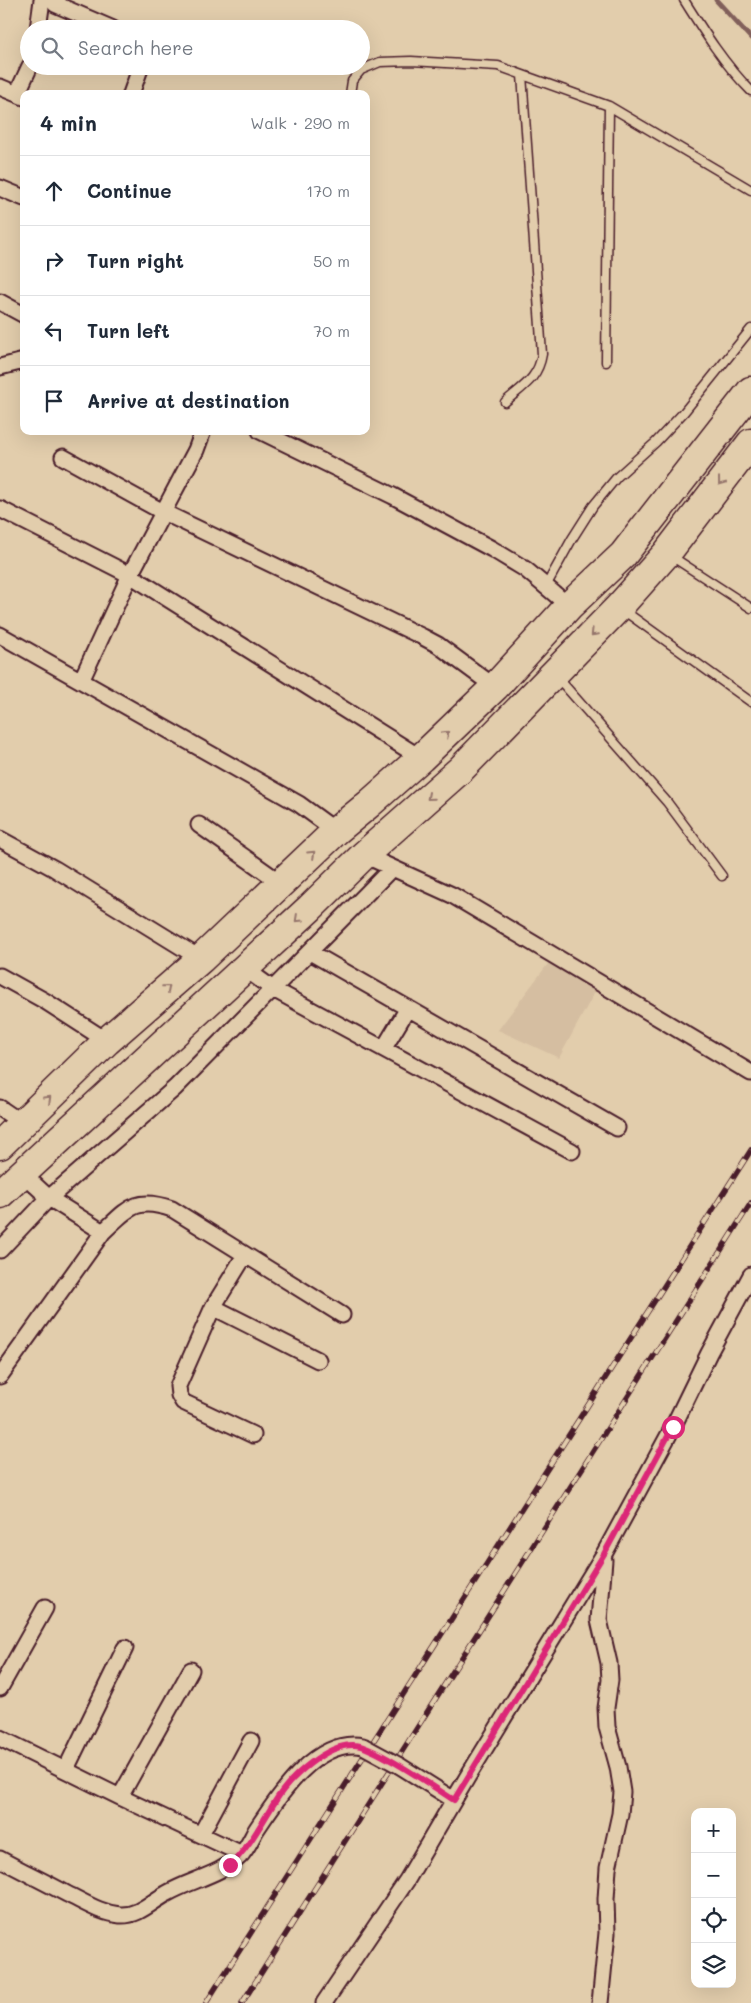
<!DOCTYPE html>
<meta charset="utf-8">
<style>
:root{--surface:#fff;--page:#f2f2f3;--text:#1f2937;--muted:#747a83;--line:#e0e1e3}
body{margin:0;font-family:Mali,sans-serif;background:var(--page);color:var(--text)}
.controls{position:absolute;right:15px;bottom:15px;display:grid;overflow:hidden;border-radius:10px;box-shadow:0 5px 20px #0002}
.controls button{width:45px;height:45px;display:grid;place-items:center;padding:0;border:0;border-bottom:1px solid var(--line);background:var(--surface);color:var(--text);font:25px sans-serif}
.stop{position:absolute;width:15px;height:15px;margin:-11px;border:4px solid #db2777;border-radius:50%;background:#fff}
.stop.end{background:#db2777;border-color:#fff;box-shadow:0 1px 5px #0008}
.list{margin:0;padding:0;list-style:none}
h2{display:flex;justify-content:space-between;align-items:center;height:65px;margin:0;padding:0 20px;font-size:21px}
h2 small{font-size:16px;font-weight:400;color:var(--muted)}
.list li{display:grid;grid-template-columns:32px 1fr auto;gap:15px;align-items:center;box-sizing:border-box;height:70px;padding:0 20px;border-top:1px solid var(--line)}
.list b{display:block;font-size:19px;white-space:nowrap}
.list em{font-size:16px;font-style:normal;color:var(--muted)}
.icon{flex:none;width:28px;height:28px;fill:none;stroke:currentColor;stroke-width:2;stroke-linecap:round;stroke-linejoin:round}
.map{position:relative;flex:none;width:751px;height:2003px;overflow:hidden}
.search{position:absolute;background:var(--surface);box-shadow:0 5px 20px #0002;left:20px;top:20px;width:350px;height:55px;display:flex;align-items:center;gap:12px;box-sizing:border-box;padding:0 18px;border-radius:28px;color:var(--muted);font-size:19px}
.panel{position:absolute;background:var(--surface);box-shadow:0 5px 20px #0002;left:20px;top:90px;width:350px;height:345px;border-radius:10px}
.map>svg:first-child{display:block}
</style>
<div class="map">
<svg width="751" height="2003" viewBox="0 0 751 2003">
<rect width="100%" height="100%" fill="#e2cdac"/>
<filter id="ink" filterUnits="userSpaceOnUse"><feTurbulence type="fractalNoise" baseFrequency=".02" numOctaves="2"/><feDisplacementMap in="SourceGraphic" scale="10" xChannelSelector="R" yChannelSelector="G"/><feConvolveMatrix kernelMatrix="1 2 1 2 8 2 1 2 1" color-interpolation-filters="sRGB"/></filter>
<g filter="url(#ink)">
<path fill="#d5bea1" d="M550 961 597 988 559 1058 498 1030Z"/>
<g fill="none" stroke-linecap="round" stroke-linejoin="round">
<path stroke="#815f5a" stroke-width="5" d="M716 0 751 38"/>
<defs>
<path id="lane" d="M684 0C704 32 724 64 751 91
M350 94 352 81 361 70 380 62 411 61 498 66 609 106 751 190
M606 362 609 106
M505 402C523 386 538 379 542 354L522 75
M671 556 751 608
M546 586 572 539 593 506 617 477 656 442 684 412 751 329
M623 610 751 702
M558 678 667 802 722 876"/>
<path id="street" d="M57 0 55 4 113 29
M38 29 42 0
M0 87 24 97
M17 94 30 66
M131 94 141 66
M0 188 24 198
M0 302 24 315
M0 367 24 361
M260 431 393 496 492 549 525 569 569 606
M63 457 163 512 423 637 438 645 495 687
M0 509 130 575 421 758
M0 635 299 804 336 831
M81 681 130 575 196 450 203 431
M199 825 281 883
M0 839 55 869 201 959
M364 855 452 895 751 1073
M310 952 617 1128
M244 968 273 989 572 1151
M0 976 45 1001 107 1041
M384 1048 408 1008
M0 1108 22 1123
M22 1173 49 1198 103 1232C128 1209 135 1196 172 1209L342 1315
M0 1250 49 1198 175 1088 392 868
M245 1255 213 1307 178 1386 179 1395 183 1402 253 1435
M213 1307 318 1360
M0 1376 103 1232
M0 1688 45 1608
M0 1738 120 1797 242 1854
M400 1766 454 1800
M66 1769 125 1648
M120 1797 191 1670
M201 1834 251 1741
M0 1859C22 1871 45 1882 67 1894 84 1902 100 1913 120 1915 139 1916 151 1902 166 1894 190 1880 220 1875 240 1856 247 1849 251 1839 256 1830 278 1797 316 1737 363 1746
M324 2003 407 1880 468 1776 604 1554 673 1427 709 1353 751 1275
M600 2003 607 1933 606 1899 608 1868 620 1814 622 1792 618 1767 607 1727 606 1708 610 1680 609 1663 599 1620 604 1560"/>
<path id="highway" d="M0 1145 107 1041 201 959 336 831 369 804 421 758 495 687 569 606 623 555 751 391
M0 1194 310 908 364 855 460 770 619 607 667 553 751 443"/>
</defs>
<use href="#lane" stroke="#4a1f2b" stroke-width="11"/>
<use href="#street" stroke="#4a1f2b" stroke-width="19"/>
<use href="#highway" stroke="#4a1f2b" stroke-width="31"/>
<use href="#lane" stroke="#e2cdac" stroke-width="8"/>
<use href="#street" stroke="#e2cdac" stroke-width="15"/>
<use href="#highway" stroke="#e2cdac" stroke-width="28"/>
<defs>
<path id="rail" d="M206 2003 751 1150
M242 2003 751 1203"/>
</defs>
<use href="#rail" stroke="#4a1f2b" stroke-width="5.5"/>
<use href="#rail" stroke="#e2cdac" stroke-width="4" stroke-dasharray="11" stroke-linecap="butt"/>
<defs>
<path id="street-bridge" d="M363 1746 400 1766"/>
</defs>
<use href="#street-bridge" stroke="#4a1f2b" stroke-width="19" stroke-linecap="butt"/>
<use href="#street-bridge" stroke="#e2cdac" stroke-width="15"/>
</g>
<defs><path id="oneway-chevron" d="M-2-3.5L2.5 0L-2 3.5" fill="none" stroke-width="1.6" stroke-linecap="round" stroke-linejoin="round" transform="scale(1.25)"/></defs>
<g stroke="#96766c">
<use href="#oneway-chevron" transform="translate(721 482) rotate(127)"/>
<use href="#oneway-chevron" transform="translate(594 633) rotate(134)"/>
<use href="#oneway-chevron" transform="translate(446 734) rotate(-44)"/>
<use href="#oneway-chevron" transform="translate(430 797) rotate(139)"/>
<use href="#oneway-chevron" transform="translate(312 854) rotate(-43)"/>
<use href="#oneway-chevron" transform="translate(298 919) rotate(137)"/>
<use href="#oneway-chevron" transform="translate(167 988) rotate(-41)"/>
<use href="#oneway-chevron" transform="translate(48 1099) rotate(-44)"/>
</g>
</g>
<g fill="none" stroke-linecap="round" stroke-linejoin="round" filter="url(#ink)">
<path stroke="#db2777" stroke-width="6" d="M230 1865C250 1847 263 1820 278 1797 292 1776 327 1744 354 1745 373 1745 435 1788 454 1800L604 1554 673 1427"/>
</g>
</svg>
<div class="controls">
<button>+</button>
<button>−</button>
<button><svg class="icon" aria-label="locate" viewBox="0 0 24 24"><circle cx="12" cy="12" r="6"/><path d="M12 2v4M12 18v4M2 12h4M18 12h4"/></svg></button>
<button><svg class="icon" aria-label="layers" viewBox="0 0 24 24"><path d="M12 4l9 5-9 5-9-5zM3 14l9 5 9-5"/></svg></button>
</div>
<div class="stop" style="left:673px;top:1427px"></div>
<div class="stop end" style="left:230px;top:1865px"></div>
<div class="search"><svg class="icon" aria-label="search" viewBox="0 0 24 24"><circle cx="10" cy="10" r="6"/><path d="M15 15l6 6"/></svg>Search here</div>
<section class="panel">
<h2>4 min<small>Walk · 290 m</small></h2>
<ul class="list">
<li><svg class="icon" aria-label="ahead" viewBox="0 0 24 24"><path d="M12 20V5M6 11l6-6 6 6"/></svg><div><b>Continue</b></div><em>170 m</em></li>
<li><svg class="icon" aria-label="right" viewBox="0 0 24 24"><path d="M7 20v-9h11M14 6l5 5-5 5"/></svg><div><b>Turn right</b></div><em>50 m</em></li>
<li><svg class="icon" aria-label="left" viewBox="0 0 24 24"><path d="M17 20v-9H6M10 6l-5 5 5 5"/></svg><div><b>Turn left</b></div><em>70 m</em></li>
<li><svg class="icon" aria-label="arrive" viewBox="0 0 24 24"><path d="M6 21V4h12l-3 4 3 4H6"/></svg><div><b>Arrive at destination</b></div></li>
</ul>
</section>
</div>
